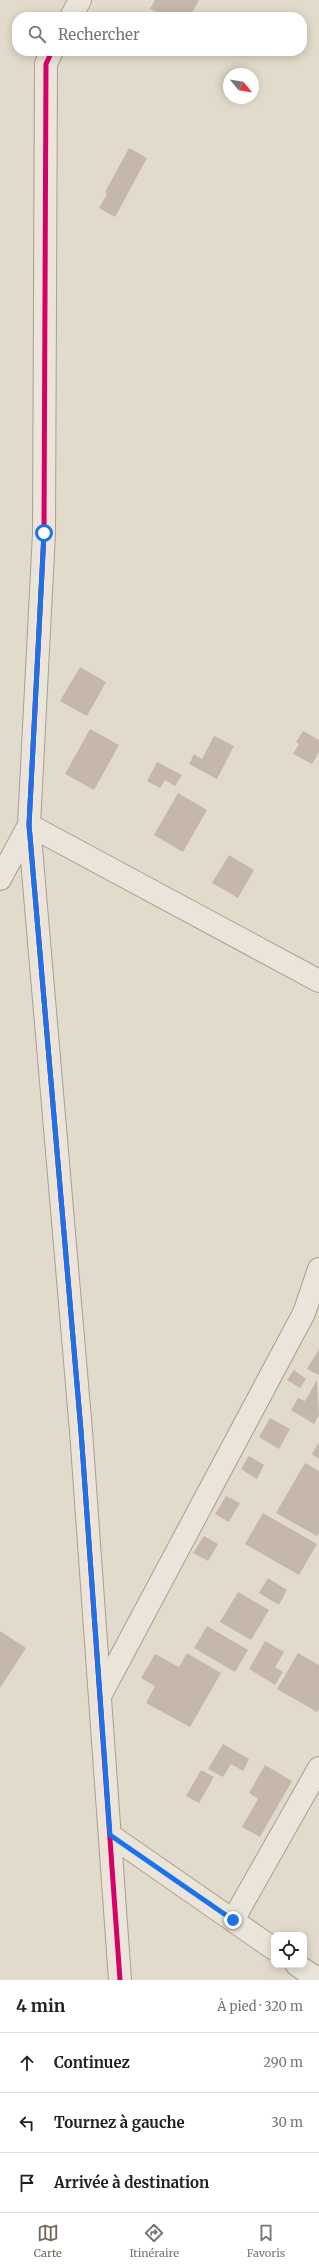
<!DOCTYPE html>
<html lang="fr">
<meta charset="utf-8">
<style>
:root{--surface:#fff;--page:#f6f6f6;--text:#202124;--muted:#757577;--line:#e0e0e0;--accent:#716659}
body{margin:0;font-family:Merriweather,serif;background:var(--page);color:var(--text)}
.controls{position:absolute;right:12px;bottom:12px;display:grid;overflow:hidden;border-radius:8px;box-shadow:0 2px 10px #0003}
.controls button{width:36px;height:36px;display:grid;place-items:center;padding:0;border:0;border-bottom:1px solid var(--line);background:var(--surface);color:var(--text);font:20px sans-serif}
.compass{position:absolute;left:223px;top:68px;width:36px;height:36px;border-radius:50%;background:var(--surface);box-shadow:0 2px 10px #0003;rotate:120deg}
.stop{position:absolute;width:12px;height:12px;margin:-9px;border:3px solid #1a73e8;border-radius:50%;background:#fff}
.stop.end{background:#1a73e8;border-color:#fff;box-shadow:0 1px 4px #0008}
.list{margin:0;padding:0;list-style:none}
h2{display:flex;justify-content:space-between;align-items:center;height:52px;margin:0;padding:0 16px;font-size:17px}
h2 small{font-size:13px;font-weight:400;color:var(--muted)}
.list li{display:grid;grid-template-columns:26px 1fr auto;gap:12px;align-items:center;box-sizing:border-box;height:60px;padding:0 16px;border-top:1px solid var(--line)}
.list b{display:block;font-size:15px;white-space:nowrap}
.list em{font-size:13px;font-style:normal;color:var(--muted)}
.icon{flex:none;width:22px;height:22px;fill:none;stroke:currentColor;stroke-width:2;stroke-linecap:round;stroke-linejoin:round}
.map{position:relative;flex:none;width:319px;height:1980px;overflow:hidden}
.search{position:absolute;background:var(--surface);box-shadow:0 2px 10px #0003;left:12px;right:12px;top:12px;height:44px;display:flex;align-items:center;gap:10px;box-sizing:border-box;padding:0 14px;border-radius:16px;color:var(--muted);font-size:15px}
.sheet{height:232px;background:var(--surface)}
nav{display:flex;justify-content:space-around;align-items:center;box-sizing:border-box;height:56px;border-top:1px solid var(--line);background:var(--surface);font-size:11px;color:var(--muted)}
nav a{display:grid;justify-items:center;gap:2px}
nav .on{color:var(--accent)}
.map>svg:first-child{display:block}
</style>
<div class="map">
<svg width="319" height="1980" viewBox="0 0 319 1980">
<rect width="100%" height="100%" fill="#e2daca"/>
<path fill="#c5b8ab" d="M155 0H199L190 17H166L150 9Z
M129 148 147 158 115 217 99 208 107 194 105 192Z
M80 667 106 682 87 716 60 701Z
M90 729 119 745 94 790 65 774Z
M303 731 319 740V752L312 764 293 754 299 744 296 742Z
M214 736 234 746 217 779 189 764 194 754 202 759Z
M157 762 182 775 175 786 165 780 160 788 147 781Z
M178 793 207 810 183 852 154 835Z
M229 855 254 870 238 898 212 883Z
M319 1349V1375L307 1369Z
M294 1370 306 1379 300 1388 287 1380Z
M317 1380 319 1415 314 1424 291 1410 298 1398 305 1401Z
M270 1418 290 1429 279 1449 259 1437Z
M319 1442V1459L312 1454Z
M249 1456 264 1465 257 1479 241 1469Z
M305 1463 319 1471V1533L317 1536 276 1513Z
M226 1496 240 1503 229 1522 215 1514Z
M263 1513 317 1544 299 1575 245 1544Z
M204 1536 218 1544 208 1561 193 1553Z
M268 1578 287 1590 279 1605 259 1593Z
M238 1592 269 1610 251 1640 220 1622Z
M207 1626 248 1650 235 1672 194 1648Z
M0 1631 26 1648 0 1688Z
M265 1641 284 1652 275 1667 283 1672 275 1685 249 1669Z
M187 1653 221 1673 190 1727 146 1703 155 1686 141 1678 155 1654 179 1667Z
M298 1653 319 1665V1709L317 1712 277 1689Z
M223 1744 249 1759 243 1771 231 1764 223 1777 208 1769Z
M265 1765 292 1781 260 1837 242 1827 258 1799 249 1793Z
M201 1770 214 1777 199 1803 186 1796Z"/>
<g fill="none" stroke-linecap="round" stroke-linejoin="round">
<defs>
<path id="minor" d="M71 17 80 0
M52 51 46 64 44 533 29 825 81 1431 120 1980
M0 879 29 825 319 981
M100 1696 304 1313 319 1269
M110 1835 274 1949
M233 1920 319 1768
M297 1965 319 1980"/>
</defs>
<use href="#minor" stroke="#a79f93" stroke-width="24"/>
<use href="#minor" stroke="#eae4da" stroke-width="22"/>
<defs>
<path id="cycleway" d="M52 51 46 64 44 533 29 825 81 1431 120 1980"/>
</defs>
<use href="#cycleway" stroke="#f4e8ce" stroke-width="8"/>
<use href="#cycleway" stroke="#d6006c" stroke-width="5"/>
</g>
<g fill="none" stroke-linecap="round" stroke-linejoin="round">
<path stroke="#1a73e8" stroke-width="5" d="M44 533 29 825 81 1431 110 1835 233 1920"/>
</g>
</svg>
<div class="controls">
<button><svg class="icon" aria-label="locate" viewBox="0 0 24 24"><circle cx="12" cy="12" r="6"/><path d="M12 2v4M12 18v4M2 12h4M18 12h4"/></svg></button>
</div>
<svg class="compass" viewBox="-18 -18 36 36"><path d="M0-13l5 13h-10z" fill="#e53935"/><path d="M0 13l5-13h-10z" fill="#757577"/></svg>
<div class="stop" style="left:44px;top:533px"></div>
<div class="stop end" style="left:233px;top:1920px"></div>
<div class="search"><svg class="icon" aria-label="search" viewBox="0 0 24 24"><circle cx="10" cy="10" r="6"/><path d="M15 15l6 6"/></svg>Rechercher</div>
</div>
<section class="sheet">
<h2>4 min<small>À pied · 320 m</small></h2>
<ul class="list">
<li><svg class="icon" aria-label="ahead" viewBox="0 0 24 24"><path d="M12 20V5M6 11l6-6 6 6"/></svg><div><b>Continuez</b></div><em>290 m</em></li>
<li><svg class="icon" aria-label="left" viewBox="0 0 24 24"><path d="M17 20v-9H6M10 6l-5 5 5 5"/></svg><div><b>Tournez à gauche</b></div><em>30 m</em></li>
<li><svg class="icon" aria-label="arrive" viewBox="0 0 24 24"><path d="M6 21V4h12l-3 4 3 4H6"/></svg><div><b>Arrivée à destination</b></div></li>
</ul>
</section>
<nav>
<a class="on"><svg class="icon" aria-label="map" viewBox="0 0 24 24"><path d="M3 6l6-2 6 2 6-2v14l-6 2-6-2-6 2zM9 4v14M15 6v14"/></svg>Carte</a>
<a><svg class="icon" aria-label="directions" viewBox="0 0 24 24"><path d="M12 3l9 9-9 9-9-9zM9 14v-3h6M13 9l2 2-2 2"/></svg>Itinéraire</a>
<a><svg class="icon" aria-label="saved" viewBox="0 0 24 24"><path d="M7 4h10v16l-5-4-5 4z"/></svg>Favoris</a>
</nav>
